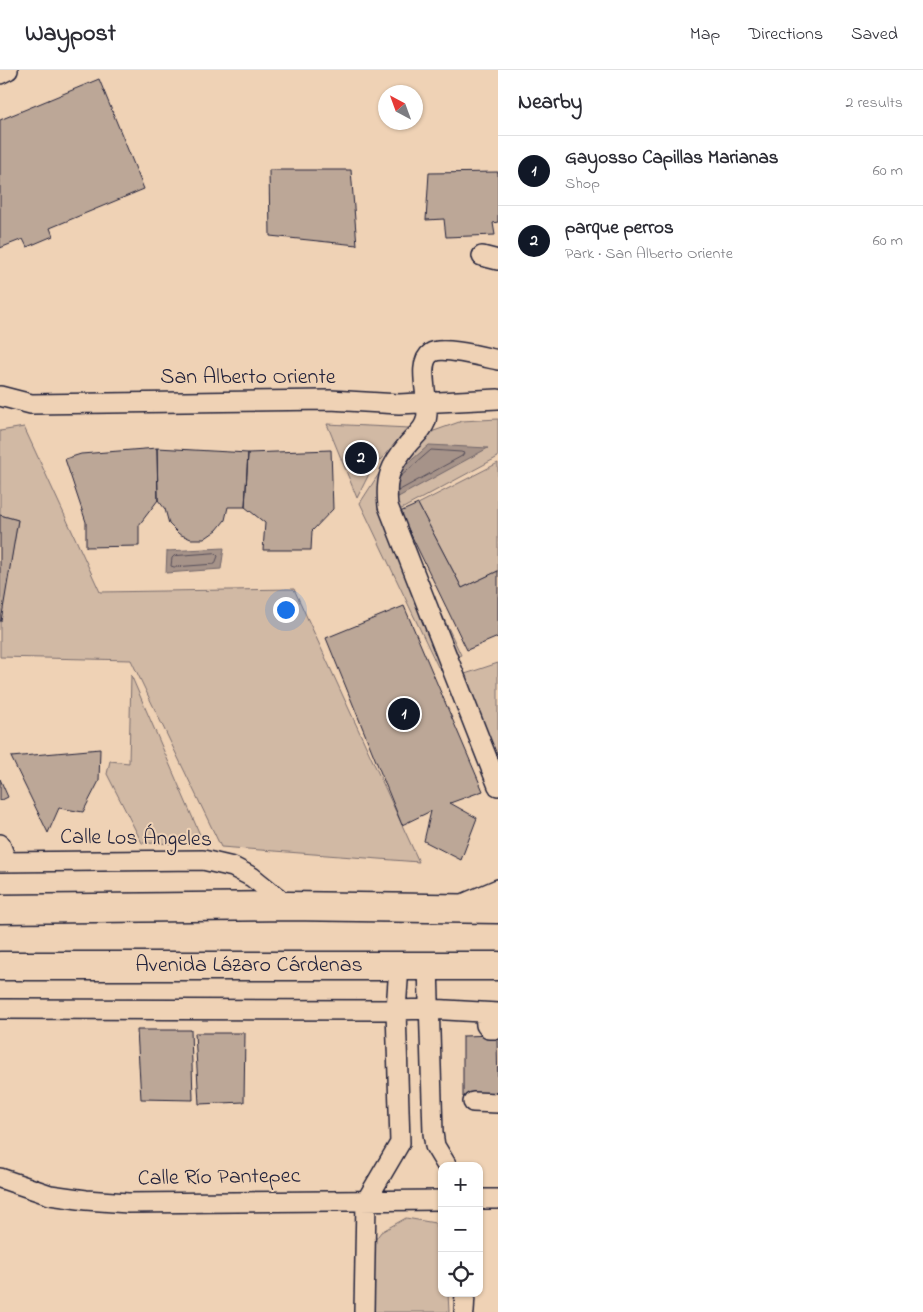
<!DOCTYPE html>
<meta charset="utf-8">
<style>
:root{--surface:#fff;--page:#f7f7f7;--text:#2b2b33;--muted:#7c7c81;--line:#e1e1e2;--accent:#111827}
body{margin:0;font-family:"Indie Flower",sans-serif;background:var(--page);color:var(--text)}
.controls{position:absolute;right:15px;bottom:15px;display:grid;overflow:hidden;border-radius:10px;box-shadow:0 1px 4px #0004}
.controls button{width:45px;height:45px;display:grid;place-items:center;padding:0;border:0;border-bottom:1px solid var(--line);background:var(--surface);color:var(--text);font:25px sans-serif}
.compass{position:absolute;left:378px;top:15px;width:45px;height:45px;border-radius:50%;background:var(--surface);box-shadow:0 1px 4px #0004;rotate:319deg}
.you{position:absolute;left:285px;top:539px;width:18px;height:18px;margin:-12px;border:4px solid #fff;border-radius:50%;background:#1a73e8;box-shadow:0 0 0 8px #1a73e833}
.badge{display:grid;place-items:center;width:32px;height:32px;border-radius:50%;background:var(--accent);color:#fff;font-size:16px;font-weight:700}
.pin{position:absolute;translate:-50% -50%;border:2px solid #fff;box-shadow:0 1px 5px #0006}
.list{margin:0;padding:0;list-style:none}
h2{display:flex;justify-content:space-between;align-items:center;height:65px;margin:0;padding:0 20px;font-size:21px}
h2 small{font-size:16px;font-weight:400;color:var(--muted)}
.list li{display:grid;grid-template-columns:32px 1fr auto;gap:15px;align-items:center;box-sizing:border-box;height:70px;padding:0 20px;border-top:1px solid var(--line)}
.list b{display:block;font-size:19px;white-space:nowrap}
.list p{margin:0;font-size:16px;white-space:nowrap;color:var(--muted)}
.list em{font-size:16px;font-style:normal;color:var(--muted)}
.icon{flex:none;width:28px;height:28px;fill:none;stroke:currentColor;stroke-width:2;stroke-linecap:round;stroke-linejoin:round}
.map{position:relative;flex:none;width:498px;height:1242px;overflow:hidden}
header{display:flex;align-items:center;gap:30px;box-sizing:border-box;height:70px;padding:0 25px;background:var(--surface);border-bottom:1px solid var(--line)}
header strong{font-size:24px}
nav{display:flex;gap:28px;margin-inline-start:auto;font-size:18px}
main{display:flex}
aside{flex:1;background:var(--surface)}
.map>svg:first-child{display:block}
</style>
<header>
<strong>Waypost</strong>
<nav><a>Map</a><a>Directions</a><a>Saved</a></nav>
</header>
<main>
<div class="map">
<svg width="498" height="1242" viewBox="0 0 498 1242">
<rect width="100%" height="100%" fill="#efd2b5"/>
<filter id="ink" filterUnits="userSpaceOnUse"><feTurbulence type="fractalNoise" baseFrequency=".02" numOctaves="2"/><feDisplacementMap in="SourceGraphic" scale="10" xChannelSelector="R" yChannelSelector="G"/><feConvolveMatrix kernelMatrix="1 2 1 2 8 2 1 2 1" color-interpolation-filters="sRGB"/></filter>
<g filter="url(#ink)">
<path fill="#d1b9a4" stroke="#7a6e70" d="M498 349V387L394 443 461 585 438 597 360 433 380 402 420 366 462 351Z
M327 354 409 358 371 400 357 428Z
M24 357 100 522 294 519 419 792 221 777 131 590 0 587V551L18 450 0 445V361Z
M498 393V501L462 518 418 434Z
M498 593V711L459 606Z
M131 605 204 774 142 773 107 704 110 691 129 693Z
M406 1148 435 1153 442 1166V1223H448L449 1242H369L372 1174 381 1162Z"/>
<path fill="#a69389" stroke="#71666a" d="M429 375 488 378 391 431 390 409Z
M224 478 221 499 166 503 167 481Z"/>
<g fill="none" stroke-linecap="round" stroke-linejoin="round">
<path stroke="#574f5a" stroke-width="1" d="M398 421 462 386 464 383 461 382 431 380 400 407
M215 483 218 486 215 494 174 497 171 496 172 488 174 486Z"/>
</g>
<path fill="#bca797" stroke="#22223b" d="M99 9 144 119 50 158 53 166 27 177 23 169 0 178V50Z
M269 100H351L357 175 270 166Z
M498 102V152L493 153 495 165 446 167 444 149 426 150 429 103Z
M157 378 158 430 139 455V476L86 477V452L65 389 81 384Z
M157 378 248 383 245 437H228L225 450 217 460 204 469H191L179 464 169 454 165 439 158 430Z
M331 380 333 439 312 461 311 480H263L265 453 245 437 248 383Z
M418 434 462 518 498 501V567L467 580 400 442Z
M0 445 18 450 1 551H0Z
M404 536 483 721 450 733 477 748 461 790 424 771 431 741 402 755 326 568Z
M100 679 99 711 83 742 59 738 48 763 11 687Z
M0 709 8 727 0 731Z
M137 960H191L193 1030 141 1029Z
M195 963H245L244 1032 199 1034Z
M497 965 498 1026 463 1027V966Z"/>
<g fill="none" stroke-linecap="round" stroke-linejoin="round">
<defs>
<path id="minor" d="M0 4 8 0
M482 186 498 190
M498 290C484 287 441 276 431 283 414 295 433 336 425 353 422 361 414 367 408 374 390 396 385 408 388 436L498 716
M0 326 31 334 330 330 399 334 498 329
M0 774 7 792
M0 792 203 790 233 797 252 807 288 836
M458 836 498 819
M399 896 396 940 429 939 498 943
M428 896 433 1063 435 1076 447 1096
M0 939 396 940 400 1073 366 1131 364 1242
M485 943 486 955 489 959H498
M473 1032 498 1033
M0 1108 50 1125 86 1130 128 1133 442 1130
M479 1129H498
M464 1242 465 1223"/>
<g id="highway">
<path d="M0 839 288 836 498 839"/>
<path id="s1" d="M0 896H498"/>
</g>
</defs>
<use href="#minor" stroke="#22223b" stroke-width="22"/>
<use href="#highway" stroke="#22223b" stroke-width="31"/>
<use href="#minor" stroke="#efd2b5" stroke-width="19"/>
<use href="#highway" stroke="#efd2b5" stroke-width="28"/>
</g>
</g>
<g text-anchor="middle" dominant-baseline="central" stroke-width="4" stroke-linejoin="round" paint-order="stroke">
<g font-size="22" fill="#22223b" stroke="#efd2b5">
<text x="248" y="308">San Alberto Oriente</text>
<text transform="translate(136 769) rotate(1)">Calle Los Ángeles</text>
<text stroke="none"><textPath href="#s1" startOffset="249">Avenida Lázaro Cárdenas</textPath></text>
<text transform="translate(219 1108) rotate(-1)">Calle Río Pantepec</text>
</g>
</g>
</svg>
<div class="controls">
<button>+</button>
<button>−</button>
<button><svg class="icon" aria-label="locate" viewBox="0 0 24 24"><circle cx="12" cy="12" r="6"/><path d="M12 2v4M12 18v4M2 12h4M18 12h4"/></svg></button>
</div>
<svg class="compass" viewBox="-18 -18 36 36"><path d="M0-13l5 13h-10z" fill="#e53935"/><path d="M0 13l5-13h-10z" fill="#7c7c81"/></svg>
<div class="you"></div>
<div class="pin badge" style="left:404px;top:644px">1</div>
<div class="pin badge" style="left:361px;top:388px">2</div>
</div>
<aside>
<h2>Nearby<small>2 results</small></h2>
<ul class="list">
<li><span class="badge">1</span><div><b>Gayosso Capillas Marianas</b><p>Shop</p></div><em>60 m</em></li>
<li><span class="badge">2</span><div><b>parque perros</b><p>Park · San Alberto Oriente</p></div><em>60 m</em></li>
</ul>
</aside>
</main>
